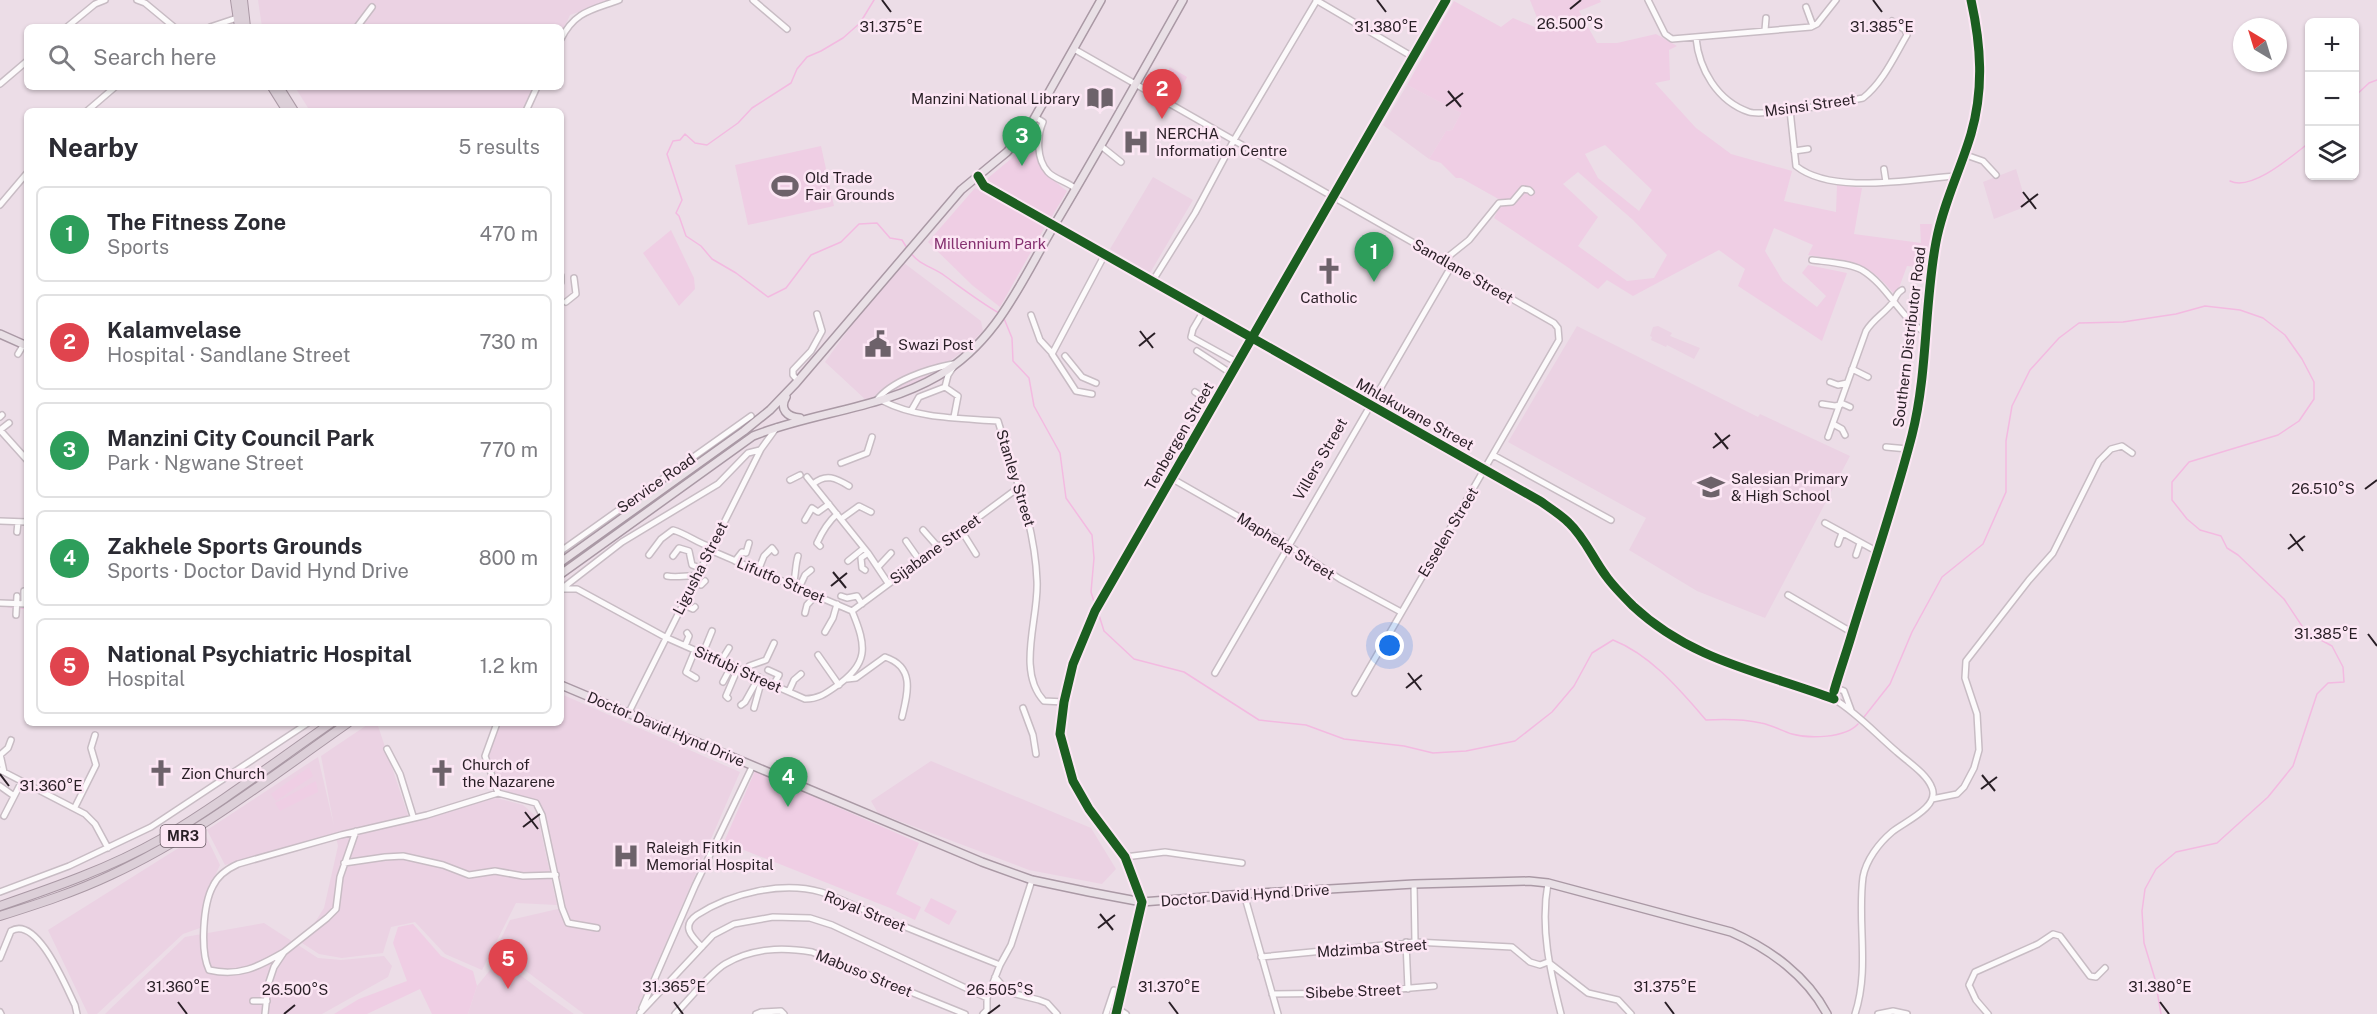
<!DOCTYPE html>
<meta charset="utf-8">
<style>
:root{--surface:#fff;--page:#f7f7f7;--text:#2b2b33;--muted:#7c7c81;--line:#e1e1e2;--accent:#0b8043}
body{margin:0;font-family:"Public Sans",sans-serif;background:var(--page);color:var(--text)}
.controls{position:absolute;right:18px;top:18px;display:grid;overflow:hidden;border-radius:9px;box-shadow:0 2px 4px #0004}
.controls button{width:54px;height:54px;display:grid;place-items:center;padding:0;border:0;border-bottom:2px solid var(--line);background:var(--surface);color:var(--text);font:30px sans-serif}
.compass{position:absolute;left:2233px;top:18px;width:54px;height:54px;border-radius:50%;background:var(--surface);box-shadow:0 2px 4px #0004;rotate:322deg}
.you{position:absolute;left:1390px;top:646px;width:21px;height:21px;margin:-15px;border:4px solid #fff;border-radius:50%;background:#1a73e8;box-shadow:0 0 0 9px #1a73e833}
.badge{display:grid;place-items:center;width:39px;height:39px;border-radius:50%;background:var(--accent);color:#fff;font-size:20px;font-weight:700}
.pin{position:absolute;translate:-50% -50px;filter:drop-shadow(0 2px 3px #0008)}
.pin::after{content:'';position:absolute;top:32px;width:21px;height:18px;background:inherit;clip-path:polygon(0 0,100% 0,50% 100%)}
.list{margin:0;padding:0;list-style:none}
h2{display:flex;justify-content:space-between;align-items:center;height:78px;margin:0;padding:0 24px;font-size:26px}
h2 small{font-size:20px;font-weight:400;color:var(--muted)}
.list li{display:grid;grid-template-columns:39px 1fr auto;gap:18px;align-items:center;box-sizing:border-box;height:96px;margin:0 12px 12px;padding:0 12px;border:2px solid var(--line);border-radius:9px}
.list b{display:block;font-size:22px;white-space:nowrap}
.list p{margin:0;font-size:20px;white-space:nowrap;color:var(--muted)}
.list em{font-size:20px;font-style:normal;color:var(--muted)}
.icon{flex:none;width:33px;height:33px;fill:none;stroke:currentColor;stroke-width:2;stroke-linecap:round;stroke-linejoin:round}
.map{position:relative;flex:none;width:2377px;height:1014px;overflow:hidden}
.search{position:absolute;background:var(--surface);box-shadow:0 2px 4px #0004;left:24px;top:24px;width:540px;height:66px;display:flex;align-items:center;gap:15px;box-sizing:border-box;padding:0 21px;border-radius:9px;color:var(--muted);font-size:22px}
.panel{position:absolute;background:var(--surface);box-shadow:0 2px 4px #0004;left:24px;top:108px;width:540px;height:618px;border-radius:9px}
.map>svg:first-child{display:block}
</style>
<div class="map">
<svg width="2377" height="1014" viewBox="0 0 2377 1014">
<rect width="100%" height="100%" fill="#ecdde7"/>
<path fill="#ebd2e3" d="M258 0H612L570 15 561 34V27H262Z
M1407 85 1461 113 1452 130 1446 131 1429 159 1383 125Z
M295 87H536L525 111H310Z
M2016 169 2027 206 1994 219 1983 182Z
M1153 177 1193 200 1150 273 1110 249Z
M904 263 981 321 983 331 962 352 929 376 899 391 867 401 825 362 851 326Z
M1577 326 1758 417 1760 414 1850 456 1765 618 1697 591 1629 550 1646 518 1508 442Z
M1658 326 1672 333 1670 336 1700 348 1694 359 1667 345 1666 347 1651 340 1652 337 1650 336 1653 327Z
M561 694 740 772 635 1014H584L496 949 510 920 562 908 535 801 503 790 497 798 523 805 538 818 557 905 516 903 482 970 445 954 415 922 391 927 383 953 342 958 319 954 302 943 324 908 338 846 335 833 225 865 207 830 318 757 334 826 321 756 370 723H377L410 821 496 798 484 763 499 723H561Z
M931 761 1091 828 1116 869 1102 884 1029 870 878 813 871 801Z
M204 832 220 865 206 895 200 928 183 934 97 1014H88L48 930Z
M264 923 318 958 341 960 384 956 392 966 388 977 322 1014H105L185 937Z
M499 959 544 993 574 1014H468L477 986Z"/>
<path fill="#efcee4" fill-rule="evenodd" d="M1530 0H1600L1601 2 1579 11 1597 43H1617L1656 34 1677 46 1669 50 1670 80 1655 83 1696 128 1731 154 1792 171 1784 201 1836 212 1837 185 1862 188 1854 234 1921 243 1920 224H1932L1929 255H1922L1917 267 1907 266 1896 296C1866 259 1853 263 1808 255L1813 245 1774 228 1765 251 1783 281 1817 307 1826 296 1802 273 1808 265 1847 273 1822 341 1738 286 1745 269 1719 250 1633 296 1607 280 1598 289 1566 266 1494 218 1502 201 1461 178H1456L1441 163 1429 159 1446 131 1452 130 1461 113 1407 85 1454 1 1501 27 1513 18 1542 30ZM1605 145 1652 190 1639 211 1598 178 1585 154ZM1578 172 1633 220 1667 255 1654 278 1627 281 1578 246 1598 217 1563 184Z
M1170 67 1187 77 1181 89 1175 85 1169 95 1146 83 1153 71 1164 77Z
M1034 127 1038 129C1029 160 1044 173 1067 191L1051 218 987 180 988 178 1012 158Z
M821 146 834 206 748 225 735 165Z
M975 188 1045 227 1000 307 972 285 928 242Z
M671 230 694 278 695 289 679 306 643 253Z
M309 767 313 776 276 801 271 794Z
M755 771 919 843 896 894 921 907 915 920 890 908 724 842Z
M316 781 318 792 280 811 275 803Z
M931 898 957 911 949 925 924 911Z
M413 924 441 956 473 971 477 986 468 1014H432L420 989 367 1014H334L359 999 407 981 393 943 398 927Z"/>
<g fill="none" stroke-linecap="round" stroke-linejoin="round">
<path stroke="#f3bae1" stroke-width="1.5" d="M874 0 860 23 843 38 821 51 807 57 797 69 791 83 752 108 738 123 707 145 695 143 685 134 680 140 673 141 667 154 682 200 676 213 679 216 686 236 701 246 712 259 736 273 768 297 786 288 811 255 841 242 859 224 877 223 890 238 902 240 907 248
M2354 97 2369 83 2377 80
M2230 181C2252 192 2293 155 2310 142
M910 252C919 265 933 267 945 276 963 289 980 302 999 313
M1003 316 1012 338 1013 361 1029 378 1034 406 1060 453 1066 498 1092 535 1094 558 1091 592 1095 605
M4 606 14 607
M21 608H27
M1098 612 1104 631 1134 659 1184 672 1259 720 1306 725 1344 739 1404 746 1433 753 1466 751 1515 741 1552 712 1574 686 1592 653 1613 640C1651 655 1680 690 1706 720 1725 719 1743 719 1761 723 1772 725 1782 731 1792 734 1810 739 1845 738 1858 724
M1864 717 1890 684 1912 632 1942 577 1983 544 2006 492V441L2012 406 2030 370 2059 338 2079 323 2123 322 2176 314 2205 306 2240 310 2263 318 2285 335 2302 359 2314 382V399L2299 421 2278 435 2189 462 2172 482V500L2187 519 2200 530 2221 536 2227 548 2238 555 2284 599 2306 632 2332 646 2343 667 2344 682 2328 683 2317 694 2293 766 2268 797 2217 843 2176 852 2156 869 2145 889 2142 911 2144 943 2155 979 2161 1014"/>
<defs>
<path id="minor" d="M137 0 145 3 174 27
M753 0 787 29
M1316 0 1413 57
M1648 0 1665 34 1672 39 1811 27 1817 24 1836 0
M1806 7 1813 26
M67 27 95 4 105 0
M210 27 240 17
M357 27 372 7
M1765 30 1766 18
M1696 38C1699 69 1717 101 1749 112 1764 117 1842 102 1863 98 1883 82 1894 57 1907 35L1905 30 1892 21
M561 39C575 11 592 10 619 0
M1074 49 1554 323 1558 328 1559 340 1355 693
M0 84 27 61
M1790 110 1796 166C1832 195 1911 179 1955 176
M87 111 115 87
M526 111 537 87
M1035 117 1043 122C1037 136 1036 159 1048 172 1054 179 1068 182 1076 189
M1101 146 1121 162
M1794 151 1808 149
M1963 154 1983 161 1996 175
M1884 169 1886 182
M978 176 984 186 1540 501C1550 508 1561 515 1569 523 1585 538 1593 559 1606 576 1613 586 1624 597 1633 606 1692 661 1762 672 1834 699
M0 205 27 173
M1444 260 1469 240 1499 203 1512 202 1523 189 1529 190 1531 192
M1812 260C1827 262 1849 263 1862 270 1887 285 1899 316 1924 332
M561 276V282
M1152 282 1195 213 1234 140 1317 0
M566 302 576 294 574 278
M1203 312 1193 329 1191 337 1238 363
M1031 315 1040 340 1052 353
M1197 351 1232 374
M18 354 24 344
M1065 356 1082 377 1096 383
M1852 369 1868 377
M798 381 793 375V370L811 351 822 331 817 314
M1830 382 1838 385 1847 383
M945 387 958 396 954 417
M1195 392 1214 405
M1092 394 1076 391 1052 354 1104 256
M876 401C892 380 928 369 953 364
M883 401C918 419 960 418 998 421 1014 474 1035 525 1037 581 1039 618 1016 671 1044 701L1064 702
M1841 403 1850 407
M1822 404 1835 406 1840 405
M911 411 919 397 945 387 948 375 954 366
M0 417 2 415
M9 423 0 430 27 460
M1833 424 1842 429 1845 435
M1828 437 1866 331C1873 319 1885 313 1893 302 1897 296 1896 293 1902 290
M1886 447 1908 449
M1493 455 1611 520
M841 463 867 453 872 437
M807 477 868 553 888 583
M1171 478 1288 545 1340 579 1401 612
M790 480 800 475
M813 484C826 473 836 478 849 486
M841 519 859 506 871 512
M805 520 812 508 818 512 829 504
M0 521 27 522
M1825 523 1878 552
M923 530 938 547
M961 530 976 554
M17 532 18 522
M906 541 920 561
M1838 544 1842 533
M820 546 817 543C822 532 828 522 837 514
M710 550 852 611
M561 551 751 416
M649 555 661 539 673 530C687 534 697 543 711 547
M1856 555 1860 543
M673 556 679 548 689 551 692 565 700 568
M735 561 742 552 746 553 749 543
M848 561 864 548
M878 567 891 553
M865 570 862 568 861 558 868 553
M758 571 764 556 772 548 775 552
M667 576C678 578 686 575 696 576
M694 582 701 585 705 581
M793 585C796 575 795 566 798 556
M564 587 622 542 718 484 748 453 760 450
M799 588 805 575 811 570
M561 589H577L665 637 805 699C818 699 825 694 835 687 869 664 867 647 852 611
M24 591V604
M1788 595 1853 633
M841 596 847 598 857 596 862 604
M0 603 27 604
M682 604 693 609 695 607
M852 611 1018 488
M805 613 807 605 816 595
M16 615 17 596
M825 632 833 618 837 604
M685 646 689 636 687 633
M695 650 686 672 696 678
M703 653 712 631
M818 655 839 685
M721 661 729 648
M768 670 779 675 774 684
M747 672 749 666 766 660 774 643
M1215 673 1452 265
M847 679 856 678 885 657C915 667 908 692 902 717
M723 682 732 665
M789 691 794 680 801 674
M1834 691C1840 670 1847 651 1853 630 1873 565 1895 501 1912 435 1928 372 1924 305 1936 242 1943 204 1960 171 1971 134 1984 89 1981 45 1971 0
M728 698 726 696 738 668
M741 705 745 702 759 677
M754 708 762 679
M1023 708 1033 735 1036 754
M1851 710 1844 691 1839 689 1834 691V699C1857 713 1876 734 1897 752 1908 762 1927 774 1932 788 1940 807 1904 822 1892 832 1879 843 1866 860 1863 877 1857 923 1870 968 1855 1014
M628 714 761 449 777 427
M497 723 485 756 498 793
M387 749 400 774 413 816
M0 754 4 772
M0 755 8 748 11 740
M0 770 85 814 95 824 108 848
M0 786 14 796
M1932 799 1957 794 1964 787 1974 768 1979 750 1977 714 1965 678 1966 661 2029 580 2053 553 2099 461 2111 449 2122 446 2132 453
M75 807 96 765 91 748 95 735
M4 816 22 781
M1125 857 1165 852 1242 863
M344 863 385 857 403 856 443 865 469 875 495 871 523 876 556 875
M1548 883C1540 928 1550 971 1561 1014
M1414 884 1415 942
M0 892 69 866 151 827 308 723
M1244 894 1278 1014
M1406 942 1408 989
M702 947C691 936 681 926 697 915 731 893 782 881 821 892 840 898 858 908 876 915 918 932 959 949 1000 965
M284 952C258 967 239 977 209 970 200 951 203 904 213 886 218 875 227 869 238 864L341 835 427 815 498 793 536 803 542 815 562 908 568 923 597 928
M1261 957 1415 942 1512 947 1530 962 1540 965 1548 962 1588 993 1618 1000 1631 1014
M0 958 11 931C37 915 66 987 75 1005L77 1014
M995 977 1008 992 1039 1000 1047 1003 1057 1014
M1272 994 1353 993 1434 986
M253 1001H267
M642 1008 695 886 752 767
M1118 1009 1126 1014
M0 1012 1 1014
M640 1013 713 935 734 924 773 917 810 918 832 925 987 998
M265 1014 268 985 274 967 284 952 327 918 336 909 340 877 356 831
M675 1014C688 1001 710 973 725 964 753 948 781 947 812 952L965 1014
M756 1014 761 1012 781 1011 784 1014
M983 1014 987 1010V998L1000 965 1011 945 1032 880
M1106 1014 1114 990
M1116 1014 1142 902 1125 857 1089 809 1073 781 1060 734 1064 702 1073 664 1095 611 1446 0
M1878 1014 1893 1011 1907 1014
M1988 1014 1976 1000 1969 985 1975 972 2038 944 2053 934 2060 936 2090 976 2096 977 2105 968"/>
<path id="major" d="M0 334 27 346
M786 397C779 409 787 417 800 418
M561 562 744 431 770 410 796 383 961 190 1007 152 1030 126 1101 0
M561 574 753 436C813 412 881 409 938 376 998 341 1021 281 1055 224 1099 150 1141 75 1183 0
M561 685 982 862 1032 880 1089 892 1142 902 1244 894 1414 884 1529 881 1548 883 1731 932C1770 949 1807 976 1827 1014"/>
<path id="highway" d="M235 0 239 27
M243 0 246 27
M272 87 287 111
M279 87 294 111
M0 906C55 887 110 868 161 839 220 804 275 762 331 723
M0 916C38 904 75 892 111 875 196 836 272 776 348 723"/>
</defs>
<use href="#minor" stroke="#c8bcc4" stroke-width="8"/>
<use href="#major" stroke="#aa99a5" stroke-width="10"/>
<use href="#highway" stroke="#aa99a5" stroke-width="10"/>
<use href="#minor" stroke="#fcfafb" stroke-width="5"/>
<use href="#major" stroke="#e9e0e6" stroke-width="7"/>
<use href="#highway" stroke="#dccfd8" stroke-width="8"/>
<defs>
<path id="cycleway" d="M978 176 984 186 1540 501C1550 508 1561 515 1569 523 1585 538 1593 559 1606 576 1613 586 1624 597 1633 606 1692 661 1762 672 1834 699
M1834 691C1840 670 1847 651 1853 630 1873 565 1895 501 1912 435 1928 372 1924 305 1936 242 1943 204 1960 171 1971 134 1984 89 1981 45 1971 0
M1116 1014 1142 902 1125 857 1089 809 1073 781 1060 734 1064 702 1073 664 1095 611 1446 0"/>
</defs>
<use href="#cycleway" stroke="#fce6f4" stroke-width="13"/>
<use href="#cycleway" stroke="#1b5e20" stroke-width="9"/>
</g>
<path fill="none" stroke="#291f26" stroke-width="2" d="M882 0 891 12M1377 0 1386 12M1873 0 1882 12M1570 9 1581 0M1448 91 1461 107M1446 106 1463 93M2023 192 2036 209M2021 207 2038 194M1140 331 1153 348M1139 346 1155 333M1715 433 1728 449M1713 448 1730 435M2365 489 2377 480M2290 534 2303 551M2288 549 2305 536M833 572 846 588M831 586 847 573M2368 634 2377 646M1408 673 1421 690M1406 688 1422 675M0 774 9 786M1982 775 1995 791M1981 789 1997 777M525 812 538 829M523 827 540 814M1100 914 1113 930M1098 928 1115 915M178 1002 187 1014M674 1002 683 1014M1169 1002 1178 1014M1665 1002 1674 1014M2160 1002 2169 1014M284 1014 295 1005M988 1014 1000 1005"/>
<defs>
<symbol id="library-bare" viewBox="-9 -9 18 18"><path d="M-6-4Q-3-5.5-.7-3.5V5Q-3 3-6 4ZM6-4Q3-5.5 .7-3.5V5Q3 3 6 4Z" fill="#6d626a" stroke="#fce6f4" stroke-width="2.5" paint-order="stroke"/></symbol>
<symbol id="hospital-bare" viewBox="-9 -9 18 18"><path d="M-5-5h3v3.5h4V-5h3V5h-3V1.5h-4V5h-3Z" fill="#6d626a" stroke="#fce6f4" stroke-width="2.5" paint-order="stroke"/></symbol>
<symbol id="stadium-bare" viewBox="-9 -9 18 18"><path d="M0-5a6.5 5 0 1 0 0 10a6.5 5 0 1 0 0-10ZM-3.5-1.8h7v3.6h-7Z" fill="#6d626a" stroke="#fce6f4" stroke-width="2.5" paint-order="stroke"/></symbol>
<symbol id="church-bare" viewBox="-9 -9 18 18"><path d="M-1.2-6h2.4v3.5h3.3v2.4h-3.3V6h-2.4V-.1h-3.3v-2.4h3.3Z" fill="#6d626a" stroke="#fce6f4" stroke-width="2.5" paint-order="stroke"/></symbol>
<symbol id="civic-bare" viewBox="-9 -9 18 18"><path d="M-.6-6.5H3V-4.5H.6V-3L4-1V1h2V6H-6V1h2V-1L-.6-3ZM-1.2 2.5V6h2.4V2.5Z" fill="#6d626a" stroke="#fce6f4" stroke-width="2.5" paint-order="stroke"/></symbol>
<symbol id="school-bare" viewBox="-9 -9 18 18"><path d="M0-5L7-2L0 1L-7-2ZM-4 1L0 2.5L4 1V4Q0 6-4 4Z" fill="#6d626a" stroke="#fce6f4" stroke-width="2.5" paint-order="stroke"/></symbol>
</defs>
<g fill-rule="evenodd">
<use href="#library-bare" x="1081" y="79" width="38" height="38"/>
<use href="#hospital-bare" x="1117" y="123" width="38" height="38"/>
<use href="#stadium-bare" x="766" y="167" width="38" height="38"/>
<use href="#church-bare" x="1310" y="252" width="38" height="38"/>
<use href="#civic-bare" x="859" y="325" width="38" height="38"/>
<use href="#school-bare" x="1692" y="468" width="38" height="38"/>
<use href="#church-bare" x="142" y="754" width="38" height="38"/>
<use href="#church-bare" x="423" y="754" width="38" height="38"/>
<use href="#hospital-bare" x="607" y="837" width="38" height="38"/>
</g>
<g text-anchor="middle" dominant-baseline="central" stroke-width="5" stroke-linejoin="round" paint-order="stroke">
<rect fill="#fce6f4" stroke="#685b64" stroke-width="1.5" x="160.5" y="825" width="45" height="22" rx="4.5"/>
<g font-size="14" font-weight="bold" fill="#291f26">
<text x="183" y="836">MR3</text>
</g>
<g font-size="15" fill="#291f26" stroke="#fce6f4" text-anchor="start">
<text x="1080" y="98" text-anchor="end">Manzini National Library</text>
<text x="1156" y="133">NERCHA<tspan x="1156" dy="17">Information Centre</tspan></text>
<text x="805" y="177">Old Trade<tspan x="805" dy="17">Fair Grounds</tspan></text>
<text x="1329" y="297" text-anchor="middle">Catholic</text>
<text x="898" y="344">Swazi Post</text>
<text x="1731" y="478">Salesian Primary<tspan x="1731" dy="17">&amp; High School</tspan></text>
<text x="462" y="764">Church of<tspan x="462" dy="17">the Nazarene</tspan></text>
<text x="181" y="773">Zion Church</text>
<text x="646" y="847">Raleigh Fitkin<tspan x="646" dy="17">Memorial Hospital</tspan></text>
</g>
<g font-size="15" fill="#291f26" stroke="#fce6f4">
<text transform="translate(1810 105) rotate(-8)">Msinsi Street</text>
<text transform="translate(1463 271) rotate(30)">Sandlane Street</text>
<text transform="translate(1909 337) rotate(-83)">Southern Distributor Road</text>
<text transform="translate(1415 414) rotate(29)">Mhlakuvane Street</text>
<text transform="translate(1179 436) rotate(-60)">Tenbergen Street</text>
<text transform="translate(1320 459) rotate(-60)">Villers Street</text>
<text transform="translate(1016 478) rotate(73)">Stanley Street</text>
<text transform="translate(656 483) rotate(-35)">Service Road</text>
<text transform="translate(1448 532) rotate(-59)">Esselen Street</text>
<text transform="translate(1286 546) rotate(32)">Mapheka Street</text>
<text transform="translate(935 549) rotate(-36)">Sijabane Street</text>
<text transform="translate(700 568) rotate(-63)">Ligusha Street</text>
<text transform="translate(781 580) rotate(23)">Lifutfo Street</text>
<text transform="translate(738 669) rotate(24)">Sitfubi Street</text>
<text transform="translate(666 729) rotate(23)">Doctor David Hynd Drive</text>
<text transform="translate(1245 895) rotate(-4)">Doctor David Hynd Drive</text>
<text transform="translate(865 911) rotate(22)">Royal Street</text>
<text transform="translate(1372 948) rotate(-4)">Mdzimba Street</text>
<text transform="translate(864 973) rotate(22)">Mabuso Street</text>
<text transform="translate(1353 991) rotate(-2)">Sibebe Street</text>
</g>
<g font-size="15" fill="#863271" stroke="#fce6f4">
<text x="990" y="243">Millennium Park</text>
</g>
</g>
<g font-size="15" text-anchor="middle" fill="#291f26" stroke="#fce6f4" stroke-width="5" stroke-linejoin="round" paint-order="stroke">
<text x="1570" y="29">26.500°S</text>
<text x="891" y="32">31.375°E</text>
<text x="1386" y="32">31.380°E</text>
<text x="1882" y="32">31.385°E</text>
<text x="2323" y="494">26.510°S</text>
<text x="2326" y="639">31.385°E</text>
<text x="51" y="791">31.360°E</text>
<text x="178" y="992">31.360°E</text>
<text x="674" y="992">31.365°E</text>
<text x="1169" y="992">31.370°E</text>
<text x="1665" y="992">31.375°E</text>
<text x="2160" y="992">31.380°E</text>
<text x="295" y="995">26.500°S</text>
<text x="1000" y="995">26.505°S</text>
</g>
</svg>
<div class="controls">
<button>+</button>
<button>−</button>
<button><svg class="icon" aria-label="layers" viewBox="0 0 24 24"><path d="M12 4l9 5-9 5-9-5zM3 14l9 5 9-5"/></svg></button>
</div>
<svg class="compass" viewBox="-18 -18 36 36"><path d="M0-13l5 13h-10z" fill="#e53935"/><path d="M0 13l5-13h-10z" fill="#7c7c81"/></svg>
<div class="you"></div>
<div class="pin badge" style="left:1374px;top:282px;background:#2e9e5b">1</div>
<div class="pin badge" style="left:1162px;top:119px;background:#e0444e">2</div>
<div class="pin badge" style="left:1022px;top:166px;background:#2e9e5b">3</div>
<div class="pin badge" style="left:788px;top:807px;background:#2e9e5b">4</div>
<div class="pin badge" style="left:508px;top:989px;background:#e0444e">5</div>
<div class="search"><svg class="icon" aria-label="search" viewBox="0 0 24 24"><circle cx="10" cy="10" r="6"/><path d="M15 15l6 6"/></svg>Search here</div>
<section class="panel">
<h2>Nearby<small>5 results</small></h2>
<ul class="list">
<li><span class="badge" style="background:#2e9e5b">1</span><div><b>The Fitness Zone</b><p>Sports</p></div><em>470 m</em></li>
<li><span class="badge" style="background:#e0444e">2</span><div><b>Kalamvelase</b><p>Hospital · Sandlane Street</p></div><em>730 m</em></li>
<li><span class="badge" style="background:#2e9e5b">3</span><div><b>Manzini City Council Park</b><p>Park · Ngwane Street</p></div><em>770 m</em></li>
<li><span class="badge" style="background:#2e9e5b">4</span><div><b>Zakhele Sports Grounds</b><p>Sports · Doctor David Hynd Drive</p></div><em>800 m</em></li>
<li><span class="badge" style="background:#e0444e">5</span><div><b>National Psychiatric Hospital</b><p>Hospital</p></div><em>1.2 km</em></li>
</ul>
</section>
</div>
